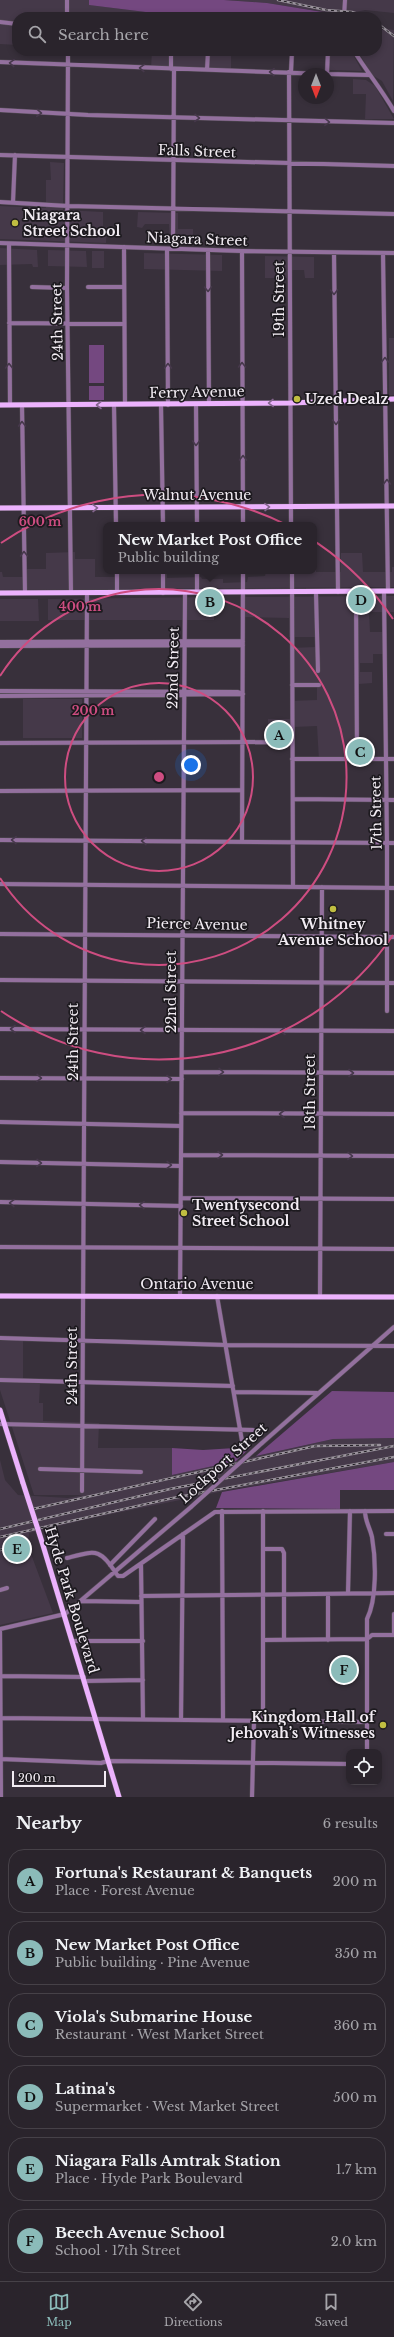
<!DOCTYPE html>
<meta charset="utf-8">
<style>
:root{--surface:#2a242c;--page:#363038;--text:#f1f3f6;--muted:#a5a4a9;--line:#464148;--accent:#8bbbb9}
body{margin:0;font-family:"Libre Baskerville",serif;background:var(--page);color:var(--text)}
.controls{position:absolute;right:12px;bottom:12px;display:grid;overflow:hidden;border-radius:8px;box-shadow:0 2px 6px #0003}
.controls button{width:36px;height:36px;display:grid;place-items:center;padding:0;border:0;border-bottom:1px solid var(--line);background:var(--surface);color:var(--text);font:20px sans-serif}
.compass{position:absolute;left:298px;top:68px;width:36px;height:36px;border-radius:50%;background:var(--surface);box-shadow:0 2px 6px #0003;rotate:180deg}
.scale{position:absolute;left:12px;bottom:10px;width:94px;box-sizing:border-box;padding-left:4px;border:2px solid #f2ecf3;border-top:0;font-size:11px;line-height:14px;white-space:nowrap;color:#f2ecf3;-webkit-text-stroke:3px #1d1a1f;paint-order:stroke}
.you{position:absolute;left:191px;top:765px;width:14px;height:14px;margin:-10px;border:3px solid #fff;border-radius:50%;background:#1a73e8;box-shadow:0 0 0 6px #1a73e833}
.badge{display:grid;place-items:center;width:26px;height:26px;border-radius:50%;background:var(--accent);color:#111;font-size:13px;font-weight:700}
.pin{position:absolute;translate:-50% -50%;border:2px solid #fff;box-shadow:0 1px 4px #0006}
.popup{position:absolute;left:103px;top:522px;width:214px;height:52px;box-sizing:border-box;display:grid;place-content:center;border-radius:8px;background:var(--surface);filter:drop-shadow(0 1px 3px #0005);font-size:13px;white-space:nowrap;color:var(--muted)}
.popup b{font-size:15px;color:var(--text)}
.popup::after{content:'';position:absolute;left:50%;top:100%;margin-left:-8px;border:8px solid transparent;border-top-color:var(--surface)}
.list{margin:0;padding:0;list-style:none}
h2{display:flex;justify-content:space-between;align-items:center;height:52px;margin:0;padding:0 16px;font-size:17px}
h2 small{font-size:13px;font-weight:400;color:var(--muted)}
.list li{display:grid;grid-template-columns:26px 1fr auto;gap:12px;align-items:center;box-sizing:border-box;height:64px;margin:0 8px 8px;padding:0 8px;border:1px solid var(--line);border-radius:16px}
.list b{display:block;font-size:15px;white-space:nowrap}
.list p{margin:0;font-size:13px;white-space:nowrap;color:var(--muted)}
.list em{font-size:13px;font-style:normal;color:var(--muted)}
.icon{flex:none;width:22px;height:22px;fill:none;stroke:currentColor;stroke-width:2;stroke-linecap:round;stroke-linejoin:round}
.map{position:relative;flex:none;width:394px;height:1797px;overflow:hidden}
.search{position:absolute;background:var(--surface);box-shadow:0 2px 6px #0003;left:12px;right:12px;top:12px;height:44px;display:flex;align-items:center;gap:10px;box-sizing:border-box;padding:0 14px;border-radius:16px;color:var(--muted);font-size:15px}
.sheet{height:484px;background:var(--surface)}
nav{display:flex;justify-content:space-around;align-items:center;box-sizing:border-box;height:56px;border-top:1px solid var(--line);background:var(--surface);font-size:11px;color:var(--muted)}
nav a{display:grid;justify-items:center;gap:2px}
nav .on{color:var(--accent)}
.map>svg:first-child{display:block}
</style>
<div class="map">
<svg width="394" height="1797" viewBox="0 0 394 1797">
<rect width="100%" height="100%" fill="#38303b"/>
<path fill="#453949" d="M0 0H89L90 5 186 17H17V45L0 44Z
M224 0H394V13L365 10 341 15 267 3Z
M377 28 386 31 387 29 394 30 393 101 382 81 372 75 358 51H377Z
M152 51H231V70L151 68Z
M330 51H351L362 71 330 70Z
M353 79 366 80 375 86 394 119H365L366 94H353Z
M50 162 64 163 63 210 103 212V227H107L106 243 0 239V206L46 208V180H51Z
M138 212 178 213V229H193V246L170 244 169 224H145L142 228 137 227Z
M0 248 37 250 38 267H33L32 264 0 265Z
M48 250 86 251 87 267 48 266Z
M92 251H104V268H92Z
M144 253 222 255V271L144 269Z
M265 256 314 257V278H305L304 270H288L287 278H265Z
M389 338H394V395H389Z
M75 552V559H95V577H115V571H167V578L201 577 202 579H223V583L247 582 248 577 265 576 266 571H314V557H316V572H341V553H362L363 572H392V567H394V587L0 590V572H2L3 577H27V569H46V553Z
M394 596V612H369L370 632H387V654H373V663H360V672H372V683L359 684 357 761 319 760 317 726 294 727V743H268V719H290V701L317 700V687H291L290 648 316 647V637H289V618L240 617V597Z
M214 597V620H48V599Z
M0 599H38L39 621H0Z
M23 699H82V738H23Z
M0 1341H23V1383L40 1384 39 1403H43V1421L99 1423 98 1448H172V1475L333 1439 394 1438V1462L234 1489 92 1518 29 1533 28 1546 53 1613 0 1625V1460L5 1480 18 1495 68 1498 83 1495H34L0 1390Z"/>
<path fill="#744880" d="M89 0H224L267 3 341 15V17H186L89 5Z
M89 345H104V383H89Z
M89 386H104V400H89Z
M332 1391 394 1392V1438L333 1439 256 1456Z
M251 1447 236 1461 172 1475V1448L203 1450Z
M394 1462V1490H340V1509L216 1508 222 1492Z"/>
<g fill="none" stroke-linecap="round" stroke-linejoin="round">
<defs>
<path id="minor" d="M67 0V17
M344 17 345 0
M0 22 17 24
M68 51 67 288 71 593
M171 51V69
M354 51C367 72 382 90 394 111
M0 62 325 74
M207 70 208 51
M289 72 291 525
M291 72 292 51
M327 74 328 51
M328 74 369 75
M0 110 88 115 394 123
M0 155 394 166
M0 202 68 206 394 214
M13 202 15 155
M0 243 242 251 394 253
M9 244 10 405
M124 247 125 404
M167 249 168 405
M173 249 174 69
M208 250 209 404
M242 251 243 525
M334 253 338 592
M383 253 388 591
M32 287 67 288
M88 287H124
M9 323 124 324
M196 404 197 525
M22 405 25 593
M114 405 116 525
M161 405 163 525
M117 571V593
M163 571V593
M197 571V593
M292 571 293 887
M356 592 357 759
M384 592 387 843V1011
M316 593 318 671
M0 642 243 641
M0 646 243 645
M292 685H319
M0 691 238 692 243 694
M0 696 243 694
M0 743 292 742
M292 759H394
M0 791 242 790
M293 799 394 800
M0 840 394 843
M242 842 243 571
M0 884 394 888
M0 934 394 937
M0 980 394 983
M0 1029 394 1031
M182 1072 394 1073
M0 1078 182 1079
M181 1113 394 1114
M0 1122 181 1126
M181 1155 394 1156
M0 1162 181 1166
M181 1198 394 1199
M0 1202 181 1206
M0 1247 394 1249
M180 1296 185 593
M217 1296 242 1441
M320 1297 322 887
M0 1338 226 1345 394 1346
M0 1380 233 1386
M235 1392 317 1393
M0 1424 253 1430
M262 1443 394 1327
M40 1469 141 1472
M82 1491 87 594
M222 1511 223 1720
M263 1511V1721
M365 1511C365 1521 370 1528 372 1537 376 1560 377 1599 367 1619V1752
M386 1534H394
M263 1549H282L284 1553V1640
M67 1558C98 1550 99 1548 118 1576H123L215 1512 394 1511
M141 1564 143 1720
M110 1565 155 1519
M0 1590 7 1588
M348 1593 350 1511
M141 1596 394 1593
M81 1601 141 1602
M0 1629 65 1614 191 1507
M0 1629 1 1797
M394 1635V1614
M263 1640 367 1639 372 1635H394
M328 1640V1594
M73 1641H143
M0 1676 84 1677
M85 1681 143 1680
M0 1718 367 1722
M181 1720 183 1534
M0 1759 101 1763 108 1761 349 1764
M252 1797 254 1721"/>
<path id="major" d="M0 405 290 403 394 399
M0 508 394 506
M0 593 394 591
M0 1296 394 1297
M0 1410 23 1483
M42 1542 119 1797"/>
</defs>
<use href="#minor" stroke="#564e58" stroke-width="5"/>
<use href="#major" stroke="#564e58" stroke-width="6"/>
<use href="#minor" stroke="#93709e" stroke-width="4"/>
<use href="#major" stroke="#ecb2fd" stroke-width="5"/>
<defs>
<path id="rail" d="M278 0 326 10 352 12 367 17
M377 23 394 36
M33 1509 315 1446 380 1445
M0 1529 170 1489 394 1446
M0 1537 173 1498 394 1457
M0 1550 23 1545"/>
</defs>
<use href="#rail" stroke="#9a939c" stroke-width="2.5"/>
<use href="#rail" stroke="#1d1a1f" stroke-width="1" stroke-dasharray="3" stroke-linecap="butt"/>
<defs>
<path id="minor-bridge" d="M191 1507 262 1443"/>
<path id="major-bridge" d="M23 1483 42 1542"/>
</defs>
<use href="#minor-bridge" stroke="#564e58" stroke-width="5" stroke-linecap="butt"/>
<use href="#major-bridge" stroke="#564e58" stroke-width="6" stroke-linecap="butt"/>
<use href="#minor-bridge" stroke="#93709e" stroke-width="4"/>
<use href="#major-bridge" stroke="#ecb2fd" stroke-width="5"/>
</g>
<defs><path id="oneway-chevron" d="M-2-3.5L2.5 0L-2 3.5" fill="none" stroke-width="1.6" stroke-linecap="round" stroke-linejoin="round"/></defs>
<g stroke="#46384b">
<use href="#oneway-chevron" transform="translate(12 63) rotate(-177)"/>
<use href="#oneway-chevron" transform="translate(142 68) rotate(-178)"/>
<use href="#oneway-chevron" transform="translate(272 72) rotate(-179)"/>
<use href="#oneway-chevron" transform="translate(39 113) rotate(4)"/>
<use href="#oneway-chevron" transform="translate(197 118) rotate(2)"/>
<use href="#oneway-chevron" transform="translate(327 122) rotate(1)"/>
<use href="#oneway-chevron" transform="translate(208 289) rotate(89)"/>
<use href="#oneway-chevron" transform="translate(334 292) rotate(89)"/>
<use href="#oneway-chevron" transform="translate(385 360) rotate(-91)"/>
<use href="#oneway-chevron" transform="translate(242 365) rotate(-90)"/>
<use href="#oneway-chevron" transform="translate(9 366) rotate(-90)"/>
<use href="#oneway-chevron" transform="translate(168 366) rotate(-91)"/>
<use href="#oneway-chevron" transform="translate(336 422) rotate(89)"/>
<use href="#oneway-chevron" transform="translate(22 424) rotate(-91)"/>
<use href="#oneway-chevron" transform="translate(196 443) rotate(90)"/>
<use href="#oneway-chevron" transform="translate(243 458) rotate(-90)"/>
<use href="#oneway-chevron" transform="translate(387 482) rotate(-91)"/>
<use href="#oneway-chevron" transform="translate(24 554) rotate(-91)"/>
<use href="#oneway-chevron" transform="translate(14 840) rotate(-179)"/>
<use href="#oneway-chevron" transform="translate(144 841) rotate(-179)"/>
<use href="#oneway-chevron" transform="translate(13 1029) rotate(-180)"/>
<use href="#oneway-chevron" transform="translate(143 1030) rotate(-180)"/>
<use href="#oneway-chevron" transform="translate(283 1031) rotate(-180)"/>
<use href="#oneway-chevron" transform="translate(221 1072) rotate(1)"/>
<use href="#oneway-chevron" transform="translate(351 1073)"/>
<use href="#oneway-chevron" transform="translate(39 1078) rotate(1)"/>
<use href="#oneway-chevron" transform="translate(169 1079)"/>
<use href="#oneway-chevron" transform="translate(282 1114) rotate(-180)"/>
<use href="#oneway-chevron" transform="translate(220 1155)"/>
<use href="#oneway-chevron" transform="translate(350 1156) rotate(1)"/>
<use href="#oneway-chevron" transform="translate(39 1163) rotate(1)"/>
<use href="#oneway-chevron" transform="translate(169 1165) rotate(1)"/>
<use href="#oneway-chevron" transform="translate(12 1203) rotate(-179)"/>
<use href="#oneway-chevron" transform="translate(142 1205) rotate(-179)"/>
</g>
<g stroke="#84668e">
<use href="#oneway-chevron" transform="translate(271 403) rotate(179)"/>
<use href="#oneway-chevron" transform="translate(99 405) rotate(-180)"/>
<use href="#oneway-chevron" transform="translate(267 507) rotate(-1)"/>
<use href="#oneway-chevron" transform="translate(95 508) rotate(-1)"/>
</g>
<g fill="none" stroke="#ce4d81" stroke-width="2">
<circle cx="159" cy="777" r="94"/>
<path d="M0 676A188 188 0 1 1 0 878"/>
<path d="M393 935A282 282 0 0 1 1 1011M1 543A282 282 0 0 1 393 619"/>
</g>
<g fill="#c0be41" stroke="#1d1a1f" stroke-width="1.5">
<circle cx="15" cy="223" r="4"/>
<circle cx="297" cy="399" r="4"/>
<circle cx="333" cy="909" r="4"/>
<circle cx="184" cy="1213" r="4"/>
<circle cx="383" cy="1725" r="4"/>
</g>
<g text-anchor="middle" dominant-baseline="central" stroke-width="3.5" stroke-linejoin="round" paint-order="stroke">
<g font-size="14" fill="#f2ecf3" stroke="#1d1a1f">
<text transform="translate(197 151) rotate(2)">Falls Street</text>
<text transform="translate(197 239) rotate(2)">Niagara Street</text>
<text transform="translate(279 299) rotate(-90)">19th Street</text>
<text transform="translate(57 322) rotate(-91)">24th Street</text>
<text transform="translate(197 392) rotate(-1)">Ferry Avenue</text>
<text x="197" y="495">Walnut Avenue</text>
<text transform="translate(173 668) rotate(-89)">22nd Street</text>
<text transform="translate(376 813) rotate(-91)">17th Street</text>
<text transform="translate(197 924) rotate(1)">Pierce Avenue</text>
<text transform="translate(171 992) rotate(-90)">22nd Street</text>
<text transform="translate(73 1042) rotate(-90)">24th Street</text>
<text transform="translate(310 1092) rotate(-90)">18th Street</text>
<text x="197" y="1284">Ontario Avenue</text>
<text transform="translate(72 1366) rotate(-90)">24th Street</text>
<text transform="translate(223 1463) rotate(-42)">Lockport Street</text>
<text transform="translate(72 1600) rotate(73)">Hyde Park Boulevard</text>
</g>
<g font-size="14" font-weight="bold" fill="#f2ecf3" stroke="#1d1a1f" text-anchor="start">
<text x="23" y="215">Niagara<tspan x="23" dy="16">Street School</tspan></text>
<text x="305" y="399">Uzed Dealz</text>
<text x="333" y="924" text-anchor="middle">Whitney<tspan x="333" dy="16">Avenue School</tspan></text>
<text x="192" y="1205">Twentysecond<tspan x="192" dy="16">Street School</tspan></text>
<text x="375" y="1717" text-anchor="end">Kingdom Hall of<tspan x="375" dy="16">Jehovah’s Witnesses</tspan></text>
</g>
</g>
<circle cx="159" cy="777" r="6" fill="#ce4d81" stroke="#1d1a1f" stroke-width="2"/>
<g font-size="12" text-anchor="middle" font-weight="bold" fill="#ce4d81" stroke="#1d1a1f" stroke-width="3.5" stroke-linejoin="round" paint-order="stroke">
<text x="40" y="526">600 m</text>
<text x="80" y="611">400 m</text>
<text x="93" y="715">200 m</text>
</g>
</svg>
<div class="controls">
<button><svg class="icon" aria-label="locate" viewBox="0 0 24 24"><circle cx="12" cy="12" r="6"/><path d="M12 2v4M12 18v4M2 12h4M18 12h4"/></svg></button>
</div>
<svg class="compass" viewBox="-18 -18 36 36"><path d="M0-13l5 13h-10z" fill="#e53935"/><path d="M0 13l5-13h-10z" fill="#a5a4a9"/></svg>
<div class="scale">200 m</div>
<div class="you"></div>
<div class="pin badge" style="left:279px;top:735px">A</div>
<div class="pin badge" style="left:210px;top:602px">B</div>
<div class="popup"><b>New Market Post Office</b>Public building</div>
<div class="pin badge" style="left:360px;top:752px">C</div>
<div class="pin badge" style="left:361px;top:600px">D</div>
<div class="pin badge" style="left:17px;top:1549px">E</div>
<div class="pin badge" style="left:344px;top:1670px">F</div>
<div class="search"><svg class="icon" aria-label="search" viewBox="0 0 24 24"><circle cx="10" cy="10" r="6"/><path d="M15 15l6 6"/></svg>Search here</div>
</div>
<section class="sheet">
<h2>Nearby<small>6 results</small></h2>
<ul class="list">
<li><span class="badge">A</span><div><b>Fortuna's Restaurant &amp; Banquets</b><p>Place · Forest Avenue</p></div><em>200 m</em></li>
<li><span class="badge">B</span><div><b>New Market Post Office</b><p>Public building · Pine Avenue</p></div><em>350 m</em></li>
<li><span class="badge">C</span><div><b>Viola's Submarine House</b><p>Restaurant · West Market Street</p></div><em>360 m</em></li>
<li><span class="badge">D</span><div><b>Latina's</b><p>Supermarket · West Market Street</p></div><em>500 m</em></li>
<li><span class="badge">E</span><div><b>Niagara Falls Amtrak Station</b><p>Place · Hyde Park Boulevard</p></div><em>1.7 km</em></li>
<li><span class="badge">F</span><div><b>Beech Avenue School</b><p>School · 17th Street</p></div><em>2.0 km</em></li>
</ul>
</section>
<nav>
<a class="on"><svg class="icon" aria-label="map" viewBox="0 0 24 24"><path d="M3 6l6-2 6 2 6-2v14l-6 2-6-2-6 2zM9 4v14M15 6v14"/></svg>Map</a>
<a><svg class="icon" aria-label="directions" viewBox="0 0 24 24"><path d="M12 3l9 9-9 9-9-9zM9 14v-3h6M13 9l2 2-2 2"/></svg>Directions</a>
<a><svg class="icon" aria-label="saved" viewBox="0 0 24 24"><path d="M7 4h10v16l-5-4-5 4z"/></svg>Saved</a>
</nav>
